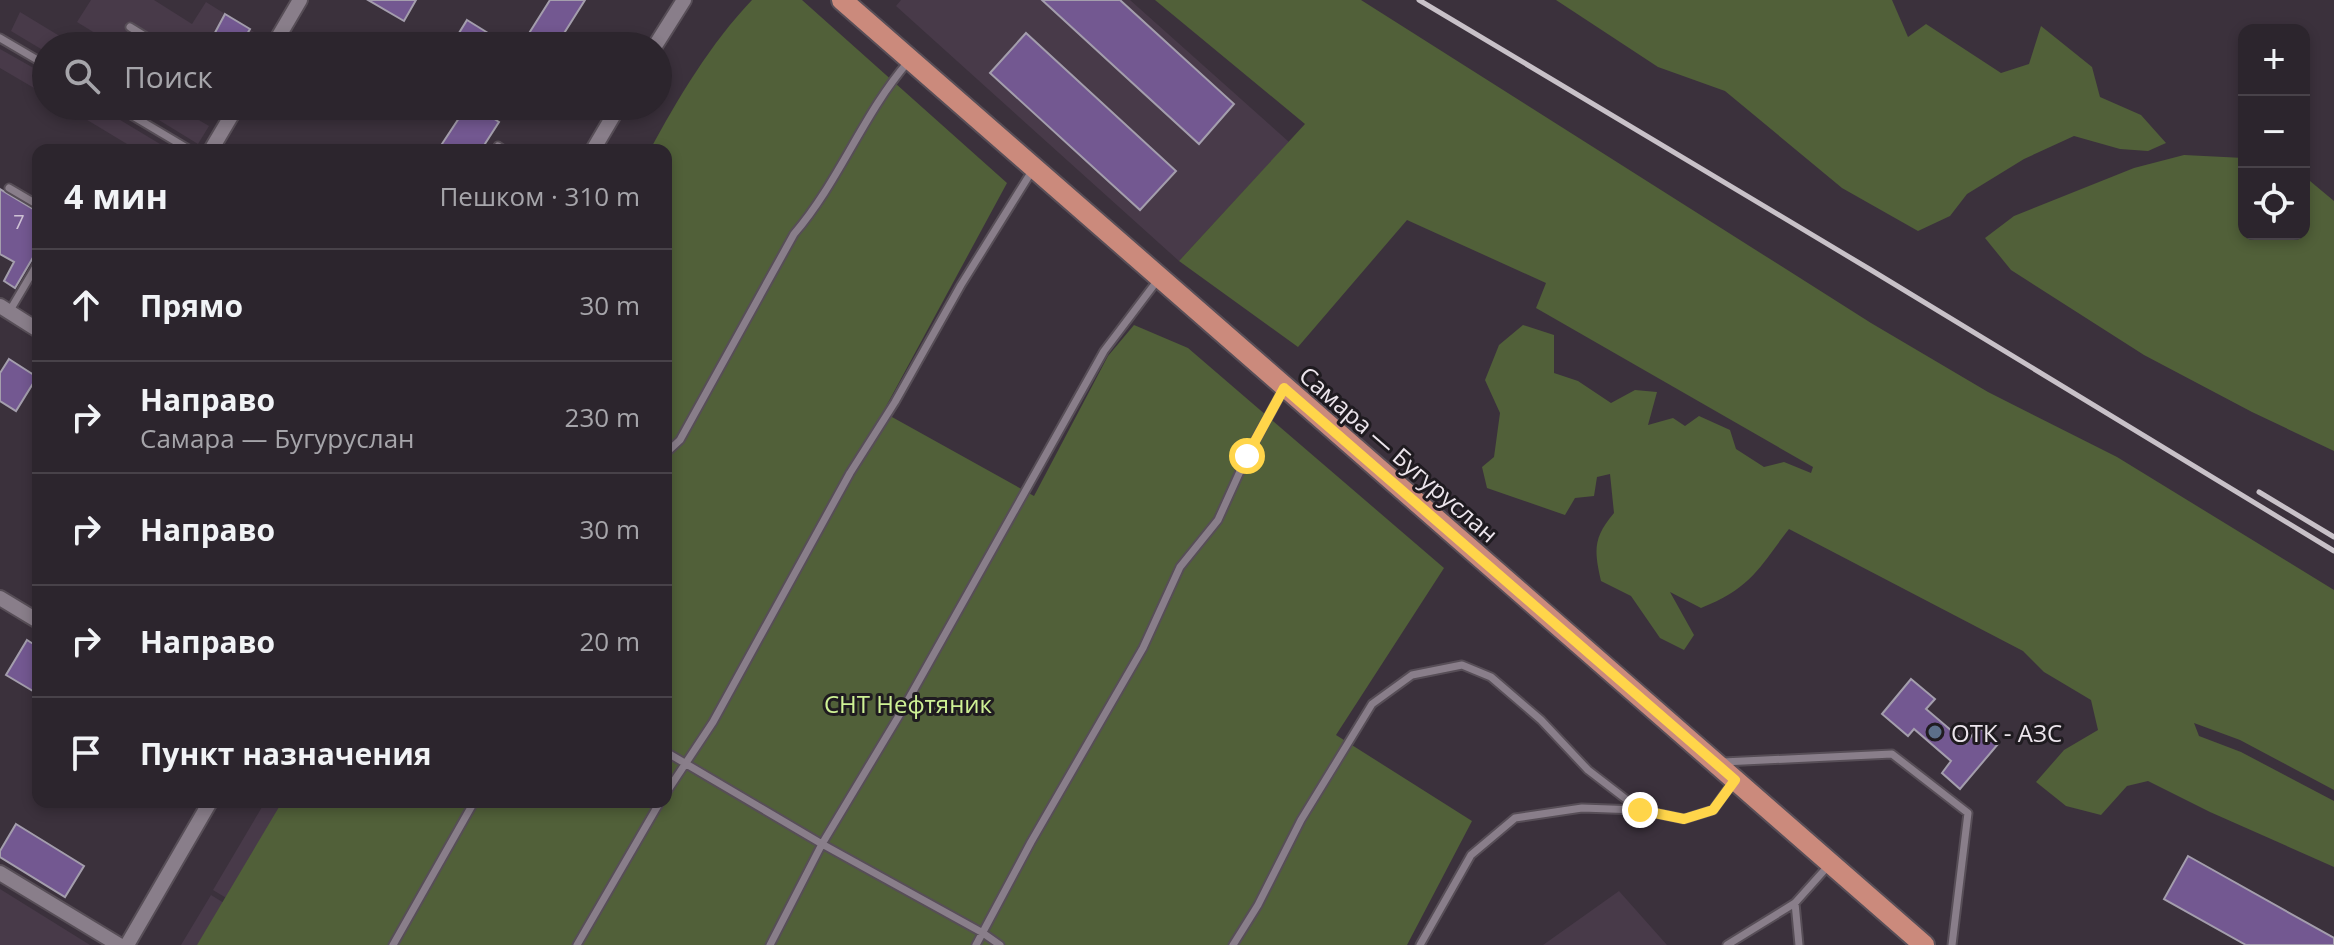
<!DOCTYPE html>
<html lang="ru">
<meta charset="utf-8">
<style>
:root{--surface:#2c252d;--page:#383139;--text:#f1f3f6;--muted:#a6a5aa;--line:#484249}
body{margin:0;font-family:"Open Sans",sans-serif;background:var(--page);color:var(--text)}
.controls{position:absolute;right:24px;top:24px;display:grid;overflow:hidden;border-radius:16px;box-shadow:0 4px 12px #0003}
.controls button{width:72px;height:72px;display:grid;place-items:center;padding:0;border:0;border-bottom:2px solid var(--line);background:var(--surface);color:var(--text);font:40px sans-serif}
.stop{position:absolute;width:24px;height:24px;margin:-18px;border:6px solid #ffd54a;border-radius:50%;background:#fff}
.stop.end{background:#ffd54a;border-color:#fff;box-shadow:0 2px 8px #0008}
.list{margin:0;padding:0;list-style:none}
h2{display:flex;justify-content:space-between;align-items:center;height:104px;margin:0;padding:0 32px;font-size:34px}
h2 small{font-size:26px;font-weight:400;color:var(--muted)}
.list li{display:grid;grid-template-columns:52px 1fr auto;gap:24px;align-items:center;box-sizing:border-box;height:112px;padding:0 32px;border-top:2px solid var(--line)}
.list b{display:block;font-size:30px;white-space:nowrap}
.list p{margin:0;font-size:26px;white-space:nowrap;color:var(--muted)}
.list em{font-size:26px;font-style:normal;color:var(--muted)}
.icon{flex:none;width:44px;height:44px;fill:none;stroke:currentColor;stroke-width:2;stroke-linecap:round;stroke-linejoin:round}
.map{position:relative;flex:none;width:2334px;height:945px;overflow:hidden}
.search{position:absolute;background:var(--surface);box-shadow:0 4px 12px #0003;left:32px;top:32px;width:640px;height:88px;display:flex;align-items:center;gap:20px;box-sizing:border-box;padding:0 28px;border-radius:44px;color:var(--muted);font-size:30px}
.panel{position:absolute;background:var(--surface);box-shadow:0 4px 12px #0003;left:32px;top:144px;width:640px;height:664px;border-radius:16px}
.map>svg:first-child{display:block}
</style>
<div class="map">
<svg width="2334" height="945" viewBox="0 0 2334 945">
<rect width="100%" height="100%" fill="#3b313c"/>
<path fill="#483a49" d="M91 0H154L192 24 206 2 259 35 252 46H116L77 22Z
M901 0H1130L1289 142 1179 261 896 6Z
M20 12 76 46H46V52L11 31Z
M0 49 46 75V95L0 68Z
M64 106H97L170 150H137Z
M136 106H175L209 126 198 144Z
M265 802H285L228 899 213 890Z
M0 889 90 945H0Z
M1619 891 1667 945H1543Z
M211 895 224 903 199 945H181Z"/>
<path fill="#516039" d="M752 0H802L1007 183 883 412 1034 496 1108 356 1134 325 1188 348 1444 568 1336 735 1472 821 1407 945H197L282 802H666V150H650C678 98 711 43 752 0Z
M1155 0H1361L1871 323 1988 392 2117 457 2334 590V790L2240 740 2194 723 2199 736 2241 752 2334 801V867L2210 812 2148 781 2127 786 2101 815 2066 806 2036 782 2064 750 2098 730 2091 700 2044 672 2023 651 1789 529C1758 569 1752 587 1701 608L1670 592 1694 635 1684 650 1660 638 1631 596 1601 581C1594 550 1593 538 1614 513L1610 474 1597 477 1594 496 1575 498 1565 515 1487 488 1482 467 1494 457 1500 413 1485 380 1499 345 1523 325 1554 335V373L1578 381 1611 403 1635 390 1657 392 1648 425 1673 418 1685 426 1699 416 1730 430 1736 449 1764 467 1784 462 1811 473 1813 467 1536 308 1546 283 1407 220 1298 347 1179 261 1305 124Z
M1556 0H1892L1908 37 1926 24 2001 73 2029 64 2041 26 2092 67 2100 97 2141 115 2166 143 2148 151 2120 149 2074 136 2024 159 1967 194 1950 216 1918 231 1842 188 1725 91 1658 67Z
M2184 155 2244 158V234H2304V176L2334 201V451L2252 412 2144 355 2011 270 1985 238 2014 216 2134 168Z"/>
<path fill="#735891" stroke="#a49ead" stroke-width="2" d="M368 0H416L404 21Z
M550 0H585L556 46H521Z
M1042 0H1120L1234 104 1199 144Z
M225 14 250 29 240 46H216L210 42Z
M467 20 509 46H451Z
M1026 33 1176 171 1140 210 990 73Z
M467 106H474L499 122 481 150H438Z
M0 189 38 212V249L15 288 4 281 14 262 0 254Z
M9 359 37 377 16 411 0 401V373Z
M27 640 38 647V694L6 675Z
M1911 679 1935 699 1926 709 1966 743 1979 727 1998 744 1960 789 1942 773 1951 761 1914 729 1908 736 1882 714Z
M16 824 84 866 65 897 0 857V851Z
M2188 856 2334 938V945H2246L2164 899Z"/>
<g fill="none" stroke-linecap="round" stroke-linejoin="round">
<defs>
<path id="lane" d="M130 27 161 46
M0 38 46 65
M116 106 190 150
M496 150 498 146 504 150
M9 188 38 205
M9 312 38 263
M666 453 680 440 794 234C839 182 863 114 908 62
M666 752 822 844 983 933 1000 945
M1723 762 1892 754 1968 813 1952 945
M666 793 713 722 850 473 895 402 961 285 1032 171
M1795 903 1799 945
M393 945 474 802
M577 945 660 802
M770 945 822 844 903 709 1104 351 1157 281
M976 945 1031 842 1143 648 1180 567 1218 520 1247 456 1284 388
M1233 945 1258 905 1301 820 1372 704 1412 675 1462 665 1491 677 1541 720 1588 770 1640 810 1684 819 1713 810 1733 782
M1420 945 1471 855 1515 818 1582 808 1638 810
M1727 945 1795 903 1829 865"/>
<path id="street" d="M273 46 300 0
M655 46 684 0
M211 150 237 106
M593 150 619 106
M0 306 38 330
M0 598 38 621
M0 873 119 945
M127 945 210 802"/>
<path id="primary" d="M842 0 1924 945"/>
</defs>
<use href="#lane" stroke="#574e57" stroke-width="11"/>
<use href="#street" stroke="#574e57" stroke-width="18"/>
<use href="#primary" stroke="#574e57" stroke-width="24"/>
<use href="#lane" stroke="#897e8a" stroke-width="7"/>
<use href="#street" stroke="#897e8a" stroke-width="14"/>
<use href="#primary" stroke="#cb8a7c" stroke-width="20"/>
<path stroke="#c8c1c8" stroke-width="5" d="M1419 0 1871 270 2334 551
M2259 492 2334 537"/>
</g>
<g fill="none" stroke-linecap="round" stroke-linejoin="round">
<path stroke="#ffd54a" stroke-width="10" d="M1247 456 1284 388 1735 780 1713 810 1684 819 1640 810"/>
</g>
<circle fill="#5c6f8a" stroke="#1f1b20" stroke-width="3" cx="1935" cy="732" r="8"/>
<g text-anchor="middle" dominant-baseline="central" stroke-width="6" stroke-linejoin="round" paint-order="stroke">
<g font-size="20" fill="#cec2d5">
<text x="19" y="221">7</text>
</g>
<g font-size="24" fill="#ece5ec" stroke="#1f1b20">
<text transform="translate(1399 454) rotate(41)">Самара — Бугуруслан</text>
</g>
<g font-size="24" fill="#cef195" stroke="#1f1b20">
<text x="908" y="703">СНТ Нефтяник</text>
</g>
<g font-size="24" fill="#ece5ec" stroke="#1f1b20" text-anchor="start">
<text x="1951" y="732">ОТК - АЗС</text>
</g>
</g>
</svg>
<div class="controls">
<button>+</button>
<button>−</button>
<button><svg class="icon" aria-label="locate" viewBox="0 0 24 24"><circle cx="12" cy="12" r="6"/><path d="M12 2v4M12 18v4M2 12h4M18 12h4"/></svg></button>
</div>
<div class="stop" style="left:1247px;top:456px"></div>
<div class="stop end" style="left:1640px;top:810px"></div>
<div class="search"><svg class="icon" aria-label="search" viewBox="0 0 24 24"><circle cx="10" cy="10" r="6"/><path d="M15 15l6 6"/></svg>Поиск</div>
<section class="panel">
<h2>4 мин<small>Пешком · 310 m</small></h2>
<ul class="list">
<li><svg class="icon" aria-label="ahead" viewBox="0 0 24 24"><path d="M12 20V5M6 11l6-6 6 6"/></svg><div><b>Прямо</b></div><em>30 m</em></li>
<li><svg class="icon" aria-label="right" viewBox="0 0 24 24"><path d="M7 20v-9h11M14 6l5 5-5 5"/></svg><div><b>Направо</b><p>Самара — Бугуруслан</p></div><em>230 m</em></li>
<li><svg class="icon" aria-label="right" viewBox="0 0 24 24"><path d="M7 20v-9h11M14 6l5 5-5 5"/></svg><div><b>Направо</b></div><em>30 m</em></li>
<li><svg class="icon" aria-label="right" viewBox="0 0 24 24"><path d="M7 20v-9h11M14 6l5 5-5 5"/></svg><div><b>Направо</b></div><em>20 m</em></li>
<li><svg class="icon" aria-label="arrive" viewBox="0 0 24 24"><path d="M6 21V4h12l-3 4 3 4H6"/></svg><div><b>Пункт назначения</b></div></li>
</ul>
</section>
</div>
